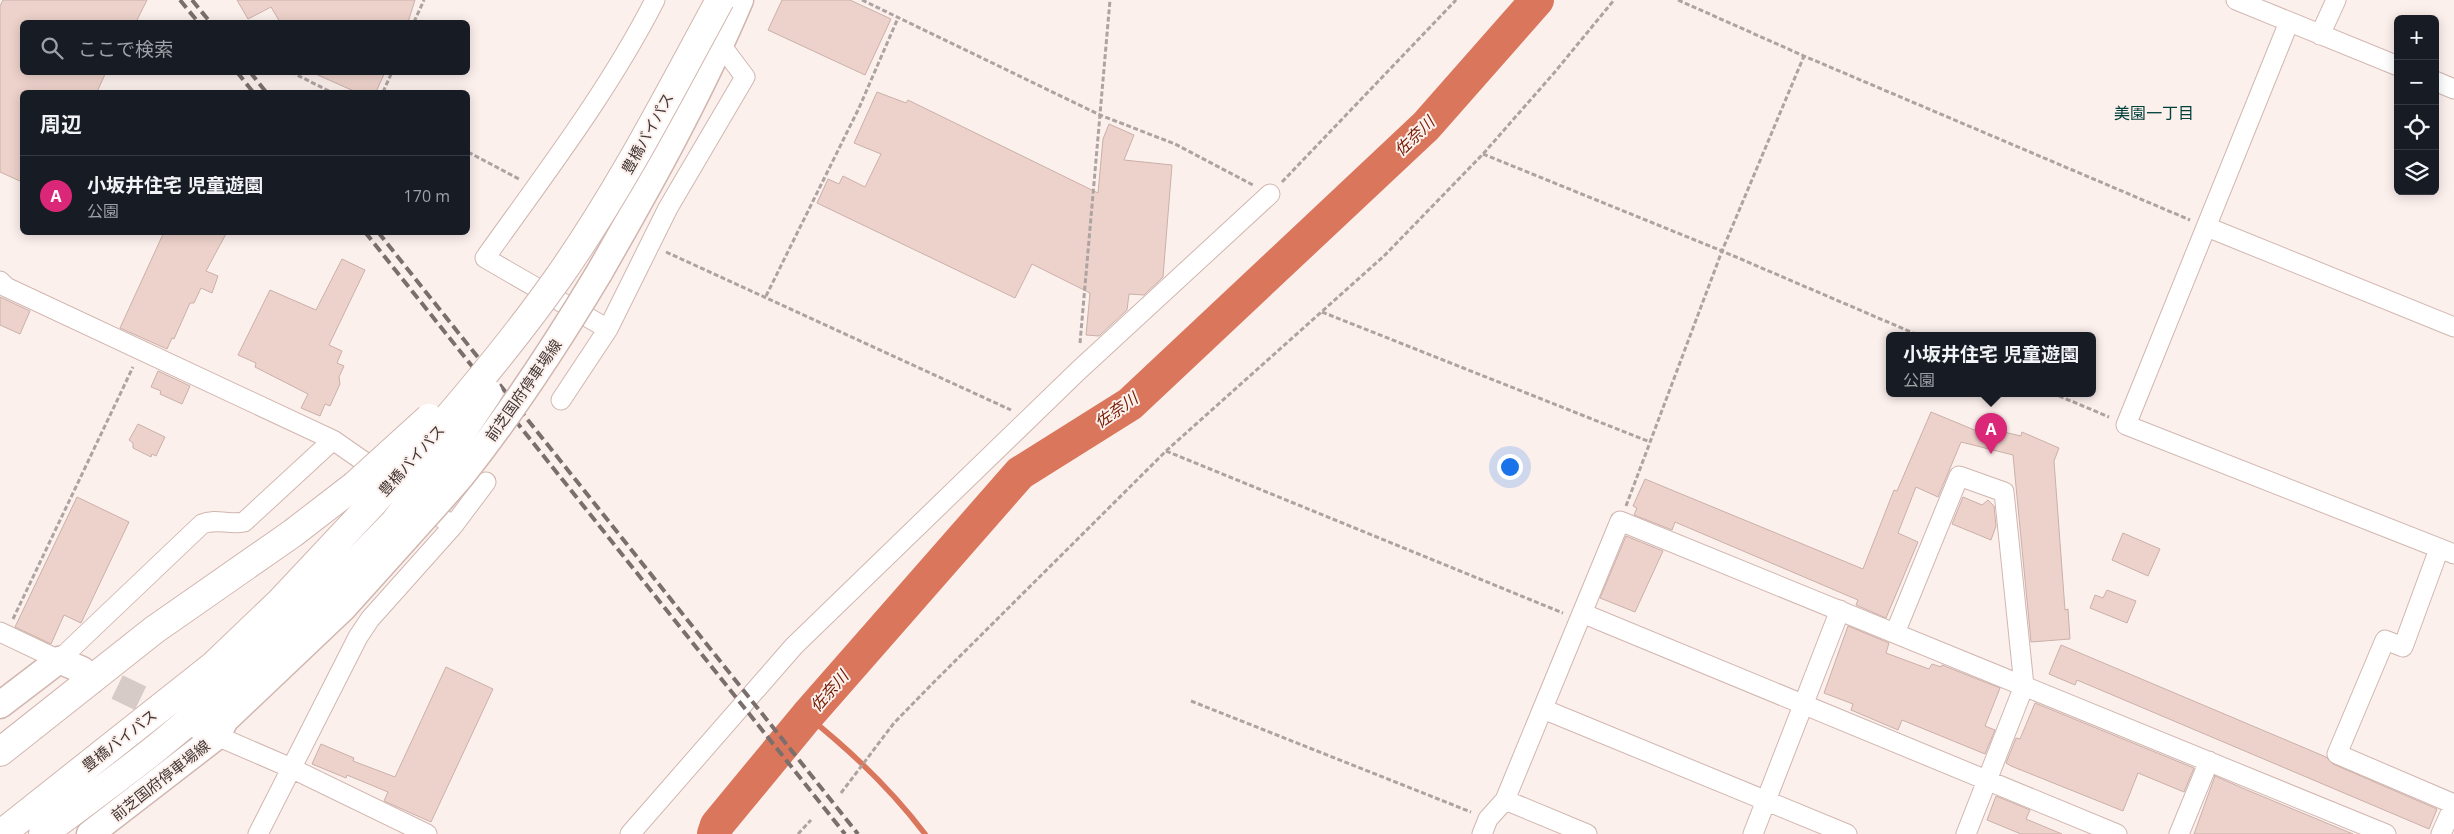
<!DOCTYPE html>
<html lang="ja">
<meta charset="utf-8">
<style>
:root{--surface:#171b24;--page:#242831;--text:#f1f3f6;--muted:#9ea1a6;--line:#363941;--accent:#db2777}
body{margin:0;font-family:"Open Sans","Noto Sans JP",sans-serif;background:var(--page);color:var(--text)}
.controls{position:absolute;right:15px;top:15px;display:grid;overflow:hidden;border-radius:8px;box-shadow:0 2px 12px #0003}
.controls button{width:45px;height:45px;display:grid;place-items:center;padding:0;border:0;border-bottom:1px solid var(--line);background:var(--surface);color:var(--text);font:25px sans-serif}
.you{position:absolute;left:1509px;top:466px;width:18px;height:18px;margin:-12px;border:4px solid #fff;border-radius:50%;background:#1a73e8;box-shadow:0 0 0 8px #1a73e833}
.badge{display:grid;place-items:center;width:32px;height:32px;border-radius:50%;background:var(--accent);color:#fff;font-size:16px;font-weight:700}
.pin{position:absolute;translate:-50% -41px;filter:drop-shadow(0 1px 2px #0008)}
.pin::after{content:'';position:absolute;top:26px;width:18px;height:15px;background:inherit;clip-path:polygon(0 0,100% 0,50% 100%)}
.popup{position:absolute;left:1886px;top:332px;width:210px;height:65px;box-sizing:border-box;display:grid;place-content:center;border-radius:8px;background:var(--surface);filter:drop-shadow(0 1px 4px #0005);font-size:16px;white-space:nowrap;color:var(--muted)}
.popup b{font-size:19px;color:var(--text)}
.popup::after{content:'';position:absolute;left:50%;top:100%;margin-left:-10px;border:10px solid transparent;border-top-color:var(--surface)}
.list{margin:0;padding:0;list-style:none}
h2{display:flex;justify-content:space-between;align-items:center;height:65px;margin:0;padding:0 20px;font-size:21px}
h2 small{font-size:16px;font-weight:400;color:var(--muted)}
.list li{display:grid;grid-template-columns:32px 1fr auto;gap:15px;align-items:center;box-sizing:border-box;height:80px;padding:0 20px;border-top:1px solid var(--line)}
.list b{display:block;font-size:19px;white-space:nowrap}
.list p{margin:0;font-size:16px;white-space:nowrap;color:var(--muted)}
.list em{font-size:16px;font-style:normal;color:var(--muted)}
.icon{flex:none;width:28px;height:28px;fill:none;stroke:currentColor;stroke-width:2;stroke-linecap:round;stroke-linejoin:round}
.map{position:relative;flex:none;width:2454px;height:834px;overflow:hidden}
.search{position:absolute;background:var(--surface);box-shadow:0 2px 12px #0003;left:20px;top:20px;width:450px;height:55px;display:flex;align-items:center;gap:12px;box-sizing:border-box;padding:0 18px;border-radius:8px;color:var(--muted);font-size:19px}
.panel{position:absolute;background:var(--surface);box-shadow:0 2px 12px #0003;left:20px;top:90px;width:450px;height:145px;border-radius:8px}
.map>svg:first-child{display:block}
</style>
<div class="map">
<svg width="2454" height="834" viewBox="0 0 2454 834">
<rect width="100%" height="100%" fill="#fcf0ed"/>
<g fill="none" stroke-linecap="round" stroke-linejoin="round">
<path stroke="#d9765c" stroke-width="5.5" d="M807 716C851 751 891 789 925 834"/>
<path stroke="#d9765c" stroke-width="34" d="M714 834 717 825 807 716 1020 473 1130 404 1426 126 1537 0"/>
</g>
<path fill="#edd2cb" stroke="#cab0a9" d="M3 0H147L136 22H22V72H106L97 92H22V182L0 172V6Z
M237 0H415L408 22H280L271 7 248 19Z
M782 0H850L891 19 865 75 768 30Z
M311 72H385L376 92H356Z
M877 92 906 103 908 100 1098 193 1103 139 1109 124 1134 135 1124 160 1172 165 1163 277 1144 295 1129 294 1127 310 1099 336 1086 335 1090 293 1032 264 1015 298 817 203 828 179 839 184 843 176 865 187 881 154 854 143Z
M164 232H227L206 271 218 276 212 293 201 288 194 303H190L174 339 172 338 167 349 120 328Z
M342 259 365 270 329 345 342 351 337 363 344 366 339 377 340 384 330 406 325 404 320 416 301 408 308 394 255 367 256 363 238 355 270 290 316 310Z
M0 297 30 311 20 334 0 325Z
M158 371 190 386 182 404 160 394 161 391 151 387Z
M1931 412 1977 431 1978 426 2021 436 2022 432 2059 448 2054 461 2065 610 2068 609 2070 639 2031 642 2013 455 1961 442 1938 497 1916 487 1898 533 1918 542 1886 618 1856 605 1858 600 1675 522 1672 530 1634 515 1637 508 1633 506 1645 479 1863 569 1894 490 1897 491Z
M138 424 165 437 156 456 152 454 151 457 133 448V443L129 440Z
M77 497 129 522 81 623 64 615 51 644 15 627Z
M1963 497 1982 505 1988 500 1994 506 1996 526 1991 540 1952 524Z
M2123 533 2160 549 2148 576 2112 560Z
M1626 536 1663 551 1635 612 1600 598Z
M2107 590 2136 601 2127 623 2090 608 2095 595 2103 598Z
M1848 626 1889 643 1886 653 1929 669 1932 664 1941 667 1942 665 2000 688 1985 726 1995 730 1985 754 1902 720 1898 730 1851 710 1853 704 1824 693Z
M2061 645 2319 754 2326 757 2333 764 2437 809 2429 829 2077 680 2075 685 2049 674Z
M446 667 493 689 431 822 384 801 388 792 347 775 346 778 312 764 321 744 354 758 353 761 395 777Z
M2035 703 2194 768 2184 792 2138 773 2123 811 2011 766 2006 763 2016 738 2020 739Z
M2215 776 2247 790 2353 834H2194Z
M1996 796 2030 810 2026 819 2062 834H2021L1987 820Z"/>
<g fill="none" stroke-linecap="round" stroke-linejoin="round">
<path stroke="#d7cbc8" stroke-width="26" stroke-dasharray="26 13" stroke-linecap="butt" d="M82 670 196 725"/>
<defs>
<path id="street" d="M655 0C608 92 544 175 485 258L608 329 668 208 745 77 721 45
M2236 0 2398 66
M2289 22 2126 425 2454 554
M2320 35 2336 0
M2435 81 2454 89
M2207 227 2454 327
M0 281 6 287 333 440
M561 400 608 329
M453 526 486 482
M2439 549 2403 647 2385 640 2337 754 2454 804
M1582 613 2117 834
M0 632 59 660 202 524C216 518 229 525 244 522L333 440 382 474
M1895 633 1959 476 2004 492 2024 686 1966 834
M1543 709 1847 834
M217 736 291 768 427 834
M1505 800 1587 834
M258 834 358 637 370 619 453 526 422 504
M630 834 794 646 1078 371 1270 194
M1482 834 1488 819 1505 800 1620 521 2386 834
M1753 834 1840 610
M2179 834 2209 761
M2441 834 2454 805"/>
<path id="secondary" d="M599 273C650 184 700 94 740 0
M0 705 59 660 82 670
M196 725 210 727 225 720 343 608 406 538
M90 834 217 736 225 720"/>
<path id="highway" d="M0 752 154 630 293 533 354 486
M1 834 213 666 280 602 373 503
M43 834C82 804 122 776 160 745 243 677 319 600 394 523"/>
</defs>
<use href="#street" stroke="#d1b6af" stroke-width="21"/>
<use href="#secondary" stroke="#d1b6af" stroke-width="29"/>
<use href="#highway" stroke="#d1b6af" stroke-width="30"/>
<path stroke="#aea3a0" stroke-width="3" stroke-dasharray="5 2.5" stroke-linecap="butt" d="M862 0 1100 115 1175 144 1253 185
M1678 0 1804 56 2190 220
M414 22 424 0
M291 72 331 92
M383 92 392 72
M468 152 519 179
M1483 154 1722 251 1918 335
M1282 182 1456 0
M666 252 1011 410
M766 296 859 108 898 18
M1322 312 1650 442
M1080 343 1110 0
M2052 393 2109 417
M1166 451 1563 613
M1626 506 1722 251 1804 56
M13 619 133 367
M1191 701 1471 812
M841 793 894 723 933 683 1166 451 1384 256 1483 154 1554 73 1614 0
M798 834 811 820"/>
<use href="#street" stroke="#fff" stroke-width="19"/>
<use href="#secondary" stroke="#fff" stroke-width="26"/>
<use href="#highway" stroke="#fff" stroke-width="28"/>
<path stroke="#7a6f6c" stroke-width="4" stroke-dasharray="10 5" stroke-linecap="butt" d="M180 0 198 22
M192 0 210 22
M237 72 253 92
M250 72 266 92
M365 232 845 834
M378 232 858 834"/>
<defs>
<path id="secondary-bridge" d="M406 538C425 517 444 496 462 475 513 411 557 343 599 273"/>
<path id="highway-bridge" d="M354 486 429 418
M373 503C438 430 502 357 558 278 620 190 669 94 720 0
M394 523 440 464 488 393"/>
</defs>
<use href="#secondary-bridge" stroke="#d1b6af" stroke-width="29" stroke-linecap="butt"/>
<use href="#highway-bridge" stroke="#d1b6af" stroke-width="30" stroke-linecap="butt"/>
<use href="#secondary-bridge" stroke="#fff" stroke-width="26"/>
<use href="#highway-bridge" stroke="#fff" stroke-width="28"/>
</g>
<g text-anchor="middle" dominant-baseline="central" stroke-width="4" stroke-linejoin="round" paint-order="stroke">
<g font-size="15" fill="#413633" stroke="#fcf0ed">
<text transform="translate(647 133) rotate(-61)">豊橋バイパス</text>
<text transform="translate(523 390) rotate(-55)">前芝国府停車場線</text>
<text transform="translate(411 460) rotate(-48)">豊橋バイパス</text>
<text transform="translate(119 740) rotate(-38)">豊橋バイパス</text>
<text transform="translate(160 780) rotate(-38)">前芝国府停車場線</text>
</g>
<g font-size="16" fill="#00403a" stroke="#fcf0ed">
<text x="2154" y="113">美園一丁目</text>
</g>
<g font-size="16" font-style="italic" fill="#741a00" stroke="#fcf0ed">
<text transform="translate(1414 136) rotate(-44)">佐奈川</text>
<text transform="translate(1116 410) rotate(-35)">佐奈川</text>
<text transform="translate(829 691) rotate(-49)">佐奈川</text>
</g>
</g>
</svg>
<div class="controls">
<button>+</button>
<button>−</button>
<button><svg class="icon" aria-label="locate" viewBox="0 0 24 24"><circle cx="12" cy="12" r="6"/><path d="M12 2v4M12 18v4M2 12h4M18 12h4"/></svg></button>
<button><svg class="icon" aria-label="layers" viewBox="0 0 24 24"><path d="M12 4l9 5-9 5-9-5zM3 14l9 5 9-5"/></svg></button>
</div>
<div class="you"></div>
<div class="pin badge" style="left:1991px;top:454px">A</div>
<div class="popup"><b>小坂井住宅 児童遊園</b>公園</div>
<div class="search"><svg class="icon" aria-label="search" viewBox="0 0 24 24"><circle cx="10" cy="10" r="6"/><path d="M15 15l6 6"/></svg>ここで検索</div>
<section class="panel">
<h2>周辺<small></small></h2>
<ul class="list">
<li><span class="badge">A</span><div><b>小坂井住宅 児童遊園</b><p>公園</p></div><em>170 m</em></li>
</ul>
</section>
</div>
